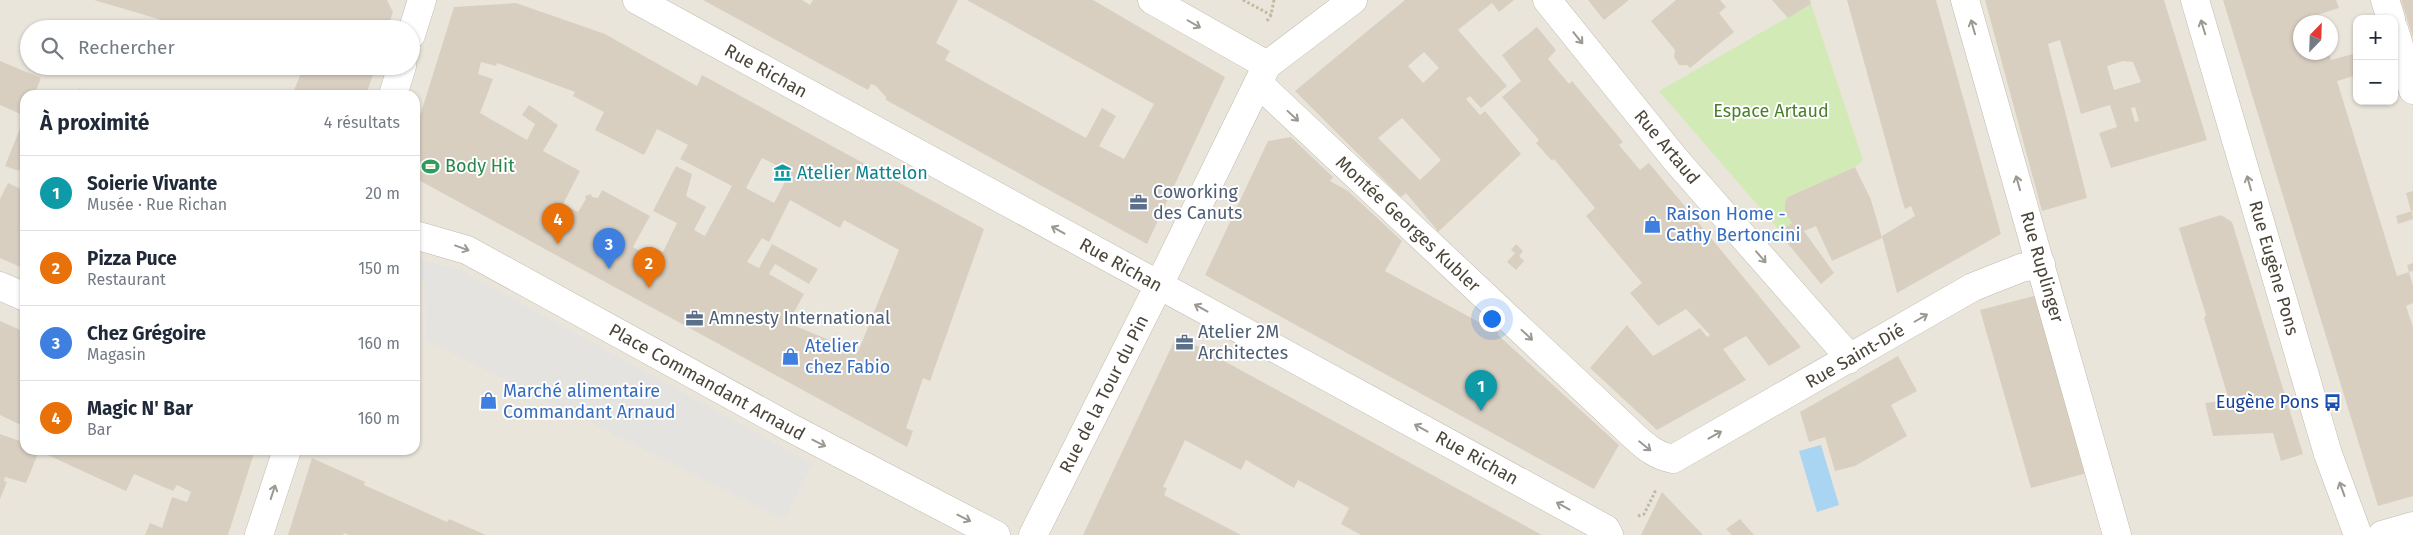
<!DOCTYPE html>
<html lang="fr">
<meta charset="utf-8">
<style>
:root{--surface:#fff;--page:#f2f2f3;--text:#1f2937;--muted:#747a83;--line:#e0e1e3;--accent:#fc3f1d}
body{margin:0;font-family:"Fira Sans",sans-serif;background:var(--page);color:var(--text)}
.controls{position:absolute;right:15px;top:15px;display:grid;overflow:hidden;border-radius:10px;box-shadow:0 1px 4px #0004}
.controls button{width:45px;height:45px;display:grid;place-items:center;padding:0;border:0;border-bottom:1px solid var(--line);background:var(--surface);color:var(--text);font:25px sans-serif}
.compass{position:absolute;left:2293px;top:15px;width:45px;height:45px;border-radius:50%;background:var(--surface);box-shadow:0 1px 4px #0004;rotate:23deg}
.you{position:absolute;left:1491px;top:318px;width:18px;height:18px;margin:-12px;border:4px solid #fff;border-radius:50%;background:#1a73e8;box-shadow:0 0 0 8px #1a73e833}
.badge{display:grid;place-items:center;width:32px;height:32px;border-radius:50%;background:var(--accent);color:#fff;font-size:16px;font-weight:700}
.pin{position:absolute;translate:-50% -41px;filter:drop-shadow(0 1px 2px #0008)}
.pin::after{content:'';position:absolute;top:26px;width:18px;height:15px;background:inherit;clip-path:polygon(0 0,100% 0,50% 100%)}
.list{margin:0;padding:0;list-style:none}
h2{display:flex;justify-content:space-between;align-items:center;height:65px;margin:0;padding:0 20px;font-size:21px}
h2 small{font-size:16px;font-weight:400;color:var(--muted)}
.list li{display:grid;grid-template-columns:32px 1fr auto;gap:15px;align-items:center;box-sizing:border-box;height:75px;padding:0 20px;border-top:1px solid var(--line)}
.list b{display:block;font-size:19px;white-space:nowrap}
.list p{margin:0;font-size:16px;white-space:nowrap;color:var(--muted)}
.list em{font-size:16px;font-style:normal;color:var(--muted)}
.icon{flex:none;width:28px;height:28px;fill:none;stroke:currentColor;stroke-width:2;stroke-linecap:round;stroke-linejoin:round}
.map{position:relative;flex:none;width:2413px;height:535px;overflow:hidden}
.search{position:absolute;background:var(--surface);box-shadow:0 1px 4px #0004;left:20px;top:20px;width:400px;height:55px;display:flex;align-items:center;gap:12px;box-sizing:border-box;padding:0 18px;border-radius:28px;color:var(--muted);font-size:19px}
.panel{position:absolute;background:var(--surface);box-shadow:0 1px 4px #0004;left:20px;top:90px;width:400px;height:365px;border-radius:15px}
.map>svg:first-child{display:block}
</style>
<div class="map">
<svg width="2413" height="535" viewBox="0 0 2413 535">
<rect width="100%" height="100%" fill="#f6f3ec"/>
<path fill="#eae5da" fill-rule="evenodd" d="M0 0H2413V535H0ZM2357 19H2394V101H2357ZM2300 22H2330V52H2300ZM29 29H411V66H29ZM25 95H415V450H25Z"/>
<path fill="#d2eab5" d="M1811 4 1863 160 1855 167 1788 197C1782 207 1786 214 1792 223L1780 231 1659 91Z"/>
<path fill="#e5e3e0" d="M415 259 459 269 813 464 784 520 426 340 425 282 415 271Z"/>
<path fill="#a9d4f2" d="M1821 445 1839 505 1817 512 1799 451Z"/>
<path fill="#d8cfc1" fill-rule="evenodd" d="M94 0H387L393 12 387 29H234L220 25 219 29H192Z
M703 0H802L810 5 813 0H958L936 43 950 51 945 60 1086 138 1102 108 1116 116 1099 146 1124 159 1154 104 967 0H1093L1225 77 1147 244 886 100V97L876 86 871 84 868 90Z
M1405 0H1514L1499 12 1492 3 1458 30 1507 86 1481 108 1470 96 1466 99 1480 115 1485 111 1521 154 1437 233V230L1406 193 1401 197 1295 91ZM1424 52 1439 68 1423 83 1408 66ZM1402 118 1441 160 1420 180 1378 138Z
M1588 0H1629L1604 20Z
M1676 0H1720L1726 7 1719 13 1734 32 1690 68 1687 65H1679L1674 57 1675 50 1651 21Z
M1772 0H1810L1811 4 1788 18Z
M1847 0H1936L2001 234 1897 293 1882 236 1915 216 1911 206 1905 209 1902 200Z
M1985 0H2164L2207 140 2111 168 2099 133 2117 127 2110 105 2081 114 2060 40 2048 44 2087 198 2042 211ZM2123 61 2133 62 2141 82 2114 90 2107 66ZM2135 107 2139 121 2135 122 2131 108Z
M2223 0H2336L2339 8 2317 15 2319 22H2300V52H2329L2331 60 2353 54 2357 75 2337 81 2397 276 2409 272 2413 286V303L2406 306 2413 327V496L2378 506Z
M2401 0H2413V38Z
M516 3 605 34 697 86 702 75 984 229 930 381 923 378 906 428 913 431 907 447 415 178V132L454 7ZM481 62 496 66 497 63 575 92 573 96 604 112 595 130 644 155 657 129 688 145 680 159 732 186 705 236 694 230 706 207 686 196 692 174 676 166 653 211 677 223 663 252 652 247 647 255 633 247 650 216 602 190 598 198 592 197 591 194 585 196 586 199 578 212 565 205 563 204 580 171 543 151 558 125 529 105 522 115 535 124 527 140 480 113 493 79 478 74ZM762 158 790 172 774 203 746 188ZM790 200 840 228 844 220 899 250 858 352 788 323 804 294 769 274 775 264 809 284 818 269 772 244 759 268 747 262 762 238 769 242Z
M1537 27 1556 50 1548 59 1569 84 1572 81 1623 142 1619 145 1640 170 1649 163 1801 347 1769 366 1746 336 1723 349 1746 380 1657 430 1590 368 1627 325 1653 356 1700 328 1707 337 1710 335 1686 309 1658 326 1630 293 1642 283 1586 216 1595 208 1554 159 1552 161 1536 143 1539 140 1502 97 1521 81 1502 55Z
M0 61 41 78 34 95H25V116L0 105Z
M304 66H376L366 95H292Z
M79 89 97 95H77Z
M21 126 25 128V156L19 171 5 166Z
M1291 137 1333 177 1330 181 1348 191 1402 241 1385 271 1499 333 1498 335 1619 445 1594 489 1205 275 1268 141Z
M1855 167 1871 200 1882 238 1832 261 1816 226 1804 231 1834 273 1821 284 1785 240 1788 239 1780 231 1792 223 1785 212V202L1788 197Z
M8 183 25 191V269L0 258V199Z
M2413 191V210L2411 211 2406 193Z
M2412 211 2413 219 2398 224 2396 216Z
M2221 215 2232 222 2303 454 2281 461 2273 433 2213 436 2205 403 2229 400 2204 318 2206 315 2179 228Z
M1516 244 1523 251 1519 256 1524 261 1516 270 1507 262 1515 253 1511 250Z
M2413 263V271L2409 272 2407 265Z
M2038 295 2087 473 2031 488 1980 310Z
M0 321 25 332V427L0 415Z
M1177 335 1330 419 1542 535H1361L1341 524 1349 508 1298 480 1294 488 1246 460 1241 470 1185 440 1163 487 1167 488 1164 495 1241 535H1083Z
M1898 356 1917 391 1891 405 1907 436 1855 466 1835 471 1825 437 1809 442 1800 412Z
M25 431V450H255L228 535H145L150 523 162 528 172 497 187 502 191 492 177 485 173 491 134 474 126 491 39 451 26 483 5 477 4 481 7 482 0 499V434L20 441Z
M312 458 365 482 364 485 447 522 449 519 486 535H349L344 533 343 535H288Z
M1662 492 1703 535H1641Z
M1740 519 1754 535H1732L1726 529Z"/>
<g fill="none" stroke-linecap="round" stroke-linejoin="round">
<defs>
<path id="minor" d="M637 0 1606 529 1609 535
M1152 0 1267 65
M1547 0 1675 159 1842 349 1848 360
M1965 0 2117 535
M2195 0 2328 454 2358 535
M2385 0 2391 19
M2394 29 2413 90
M1258 83 1635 437C1647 448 1657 456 1673 459L1973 287 2021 268 2041 264
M415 235 467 250 791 428 996 535
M1033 535 1159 285 1267 65 1353 0
M2382 535 2413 526"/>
<path id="tertiary" d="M411 35 422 0
M393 95 402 66
M0 286 25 297
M259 535 287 450"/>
</defs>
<use href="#minor" stroke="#c2bbae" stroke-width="29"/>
<use href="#tertiary" stroke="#c2bbae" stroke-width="29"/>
<path stroke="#c4b79f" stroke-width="3" stroke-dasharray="2.5 2.5" stroke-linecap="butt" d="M1243 0 1271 15
M1267 21 1271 15 1274 0
M1638 516 1644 514 1655 492 1653 490"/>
<use href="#minor" stroke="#fff" stroke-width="28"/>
<use href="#tertiary" stroke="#fff" stroke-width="28"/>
</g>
<defs><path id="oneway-shaft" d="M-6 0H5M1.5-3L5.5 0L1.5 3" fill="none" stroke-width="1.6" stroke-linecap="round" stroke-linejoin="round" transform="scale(1.25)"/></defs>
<g stroke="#9c9892">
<use href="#oneway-shaft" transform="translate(1194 24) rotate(30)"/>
<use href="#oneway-shaft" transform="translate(1973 27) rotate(-106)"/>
<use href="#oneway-shaft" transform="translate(2203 27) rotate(-107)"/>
<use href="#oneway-shaft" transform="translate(1578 38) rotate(51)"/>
<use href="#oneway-shaft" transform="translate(1293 116) rotate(43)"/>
<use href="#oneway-shaft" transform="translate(2018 183) rotate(-106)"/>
<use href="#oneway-shaft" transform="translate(2249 183) rotate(-106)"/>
<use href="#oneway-shaft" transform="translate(1058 230) rotate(-151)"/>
<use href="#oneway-shaft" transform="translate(462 248) rotate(20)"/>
<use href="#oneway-shaft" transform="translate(1761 257) rotate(49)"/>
<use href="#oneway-shaft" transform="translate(1201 308) rotate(-151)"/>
<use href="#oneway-shaft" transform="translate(1921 318) rotate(-30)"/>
<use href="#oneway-shaft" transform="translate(1527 335) rotate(43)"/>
<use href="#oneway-shaft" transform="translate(1421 428) rotate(-151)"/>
<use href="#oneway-shaft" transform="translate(1715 435) rotate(-29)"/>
<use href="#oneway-shaft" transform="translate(819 443) rotate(27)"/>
<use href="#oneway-shaft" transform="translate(1645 446) rotate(39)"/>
<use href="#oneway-shaft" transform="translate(2342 489) rotate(-110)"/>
<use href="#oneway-shaft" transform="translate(273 492) rotate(-72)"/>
<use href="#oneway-shaft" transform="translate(1563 506) rotate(-151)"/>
<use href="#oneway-shaft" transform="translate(964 518) rotate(27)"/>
</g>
<defs>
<symbol id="stadium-bare" viewBox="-9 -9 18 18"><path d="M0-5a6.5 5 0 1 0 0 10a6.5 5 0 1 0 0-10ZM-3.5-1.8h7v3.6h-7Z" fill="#2e9e5b" stroke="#fff" stroke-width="2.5" paint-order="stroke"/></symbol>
<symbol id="museum-bare" viewBox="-9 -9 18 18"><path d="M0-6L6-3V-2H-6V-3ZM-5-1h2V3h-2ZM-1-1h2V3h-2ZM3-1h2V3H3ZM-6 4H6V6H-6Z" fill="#0f9aa8" stroke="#fff" stroke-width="2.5" paint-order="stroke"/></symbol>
<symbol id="office-bare" viewBox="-9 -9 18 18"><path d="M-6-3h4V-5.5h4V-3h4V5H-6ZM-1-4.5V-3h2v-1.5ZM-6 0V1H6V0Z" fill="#5c6f8a" stroke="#fff" stroke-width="2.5" paint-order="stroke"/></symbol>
<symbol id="shop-bare" viewBox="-9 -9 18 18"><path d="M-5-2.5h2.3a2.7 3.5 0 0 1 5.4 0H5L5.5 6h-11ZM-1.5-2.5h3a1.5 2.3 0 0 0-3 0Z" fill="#3f7fe0" stroke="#fff" stroke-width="2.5" paint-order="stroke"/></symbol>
<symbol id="bus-bare" viewBox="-9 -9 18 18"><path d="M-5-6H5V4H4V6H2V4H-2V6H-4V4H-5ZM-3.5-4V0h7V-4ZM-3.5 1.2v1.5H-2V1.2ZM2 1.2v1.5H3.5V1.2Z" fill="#1a4fb4" stroke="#fff" stroke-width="2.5" paint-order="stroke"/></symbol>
</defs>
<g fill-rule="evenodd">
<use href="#stadium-bare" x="418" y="154" width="25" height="25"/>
<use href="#museum-bare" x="770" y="160" width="25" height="25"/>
<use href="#office-bare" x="1126" y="190" width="25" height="25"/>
<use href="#shop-bare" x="1640" y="212" width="25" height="25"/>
<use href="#office-bare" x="682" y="306" width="25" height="25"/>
<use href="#office-bare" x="1172" y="330" width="25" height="25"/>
<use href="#shop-bare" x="778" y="344" width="25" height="25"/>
<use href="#shop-bare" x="476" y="388" width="25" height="25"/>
<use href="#bus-bare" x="2320" y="390" width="25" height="25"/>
</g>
<g text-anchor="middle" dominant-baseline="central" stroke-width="4" stroke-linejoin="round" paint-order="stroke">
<g font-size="18" fill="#4b4439" stroke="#fff">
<text transform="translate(766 71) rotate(29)">Rue Richan</text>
<text transform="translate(1667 147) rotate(50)">Rue Artaud</text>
<text transform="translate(1408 224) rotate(43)">Montée Georges Kubler</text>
<text transform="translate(1121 265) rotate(29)">Rue Richan</text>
<text transform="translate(2042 267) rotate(74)">Rue Ruplinger</text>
<text transform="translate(2274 268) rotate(74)">Rue Eugène Pons</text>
<text transform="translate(1855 356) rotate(-30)">Rue Saint-Dié</text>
<text transform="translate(707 382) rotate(29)">Place Commandant Arnaud</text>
<text transform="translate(1104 394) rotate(-63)">Rue de la Tour du Pin</text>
<text transform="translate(1477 458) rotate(29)">Rue Richan</text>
</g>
<g font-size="18" fill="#4a7f2a" stroke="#fff">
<text x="1771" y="111">Espace Artaud</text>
</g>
<g font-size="18" fill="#27864d" stroke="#fff" text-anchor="start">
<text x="445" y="166">Body Hit</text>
</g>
<g font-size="18" fill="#0d838f" stroke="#fff" text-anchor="start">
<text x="797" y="173">Atelier Mattelon</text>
</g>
<g font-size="18" fill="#4e5e75" stroke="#fff" text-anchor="start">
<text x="1153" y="192">Coworking<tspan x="1153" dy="21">des Canuts</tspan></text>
<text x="709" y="318">Amnesty International</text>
<text x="1198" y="332">Atelier 2M<tspan x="1198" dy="21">Architectes</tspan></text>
</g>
<g font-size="18" fill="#366cbe" stroke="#fff" text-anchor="start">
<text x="1666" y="214">Raison Home -<tspan x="1666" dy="21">Cathy Bertoncini</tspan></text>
<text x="805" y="346">Atelier<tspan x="805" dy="21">chez Fabio</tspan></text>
<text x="503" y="391">Marché alimentaire<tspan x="503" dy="21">Commandant Arnaud</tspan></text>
</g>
<g font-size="18" fill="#164399" stroke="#fff" text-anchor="end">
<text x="2319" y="402">Eugène Pons</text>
</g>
</g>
</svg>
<div class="controls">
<button>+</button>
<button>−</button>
</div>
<svg class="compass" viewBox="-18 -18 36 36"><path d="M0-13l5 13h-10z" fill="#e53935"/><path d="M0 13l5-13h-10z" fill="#747a83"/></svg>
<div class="you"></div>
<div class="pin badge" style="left:1481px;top:411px;background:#0f9aa8">1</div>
<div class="pin badge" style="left:649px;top:288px;background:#e8710a">2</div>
<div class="pin badge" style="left:609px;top:269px;background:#3f7fe0">3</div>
<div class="pin badge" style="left:558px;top:244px;background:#e8710a">4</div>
<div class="search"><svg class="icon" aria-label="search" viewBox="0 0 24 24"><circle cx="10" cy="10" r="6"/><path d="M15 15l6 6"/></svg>Rechercher</div>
<section class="panel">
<h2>À proximité<small>4 résultats</small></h2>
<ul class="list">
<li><span class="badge" style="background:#0f9aa8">1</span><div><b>Soierie Vivante</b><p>Musée · Rue Richan</p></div><em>20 m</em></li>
<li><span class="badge" style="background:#e8710a">2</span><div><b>Pizza Puce</b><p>Restaurant</p></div><em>150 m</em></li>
<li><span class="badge" style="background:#3f7fe0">3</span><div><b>Chez Grégoire</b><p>Magasin</p></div><em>160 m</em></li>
<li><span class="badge" style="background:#e8710a">4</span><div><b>Magic N' Bar</b><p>Bar</p></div><em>160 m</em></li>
</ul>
</section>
</div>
